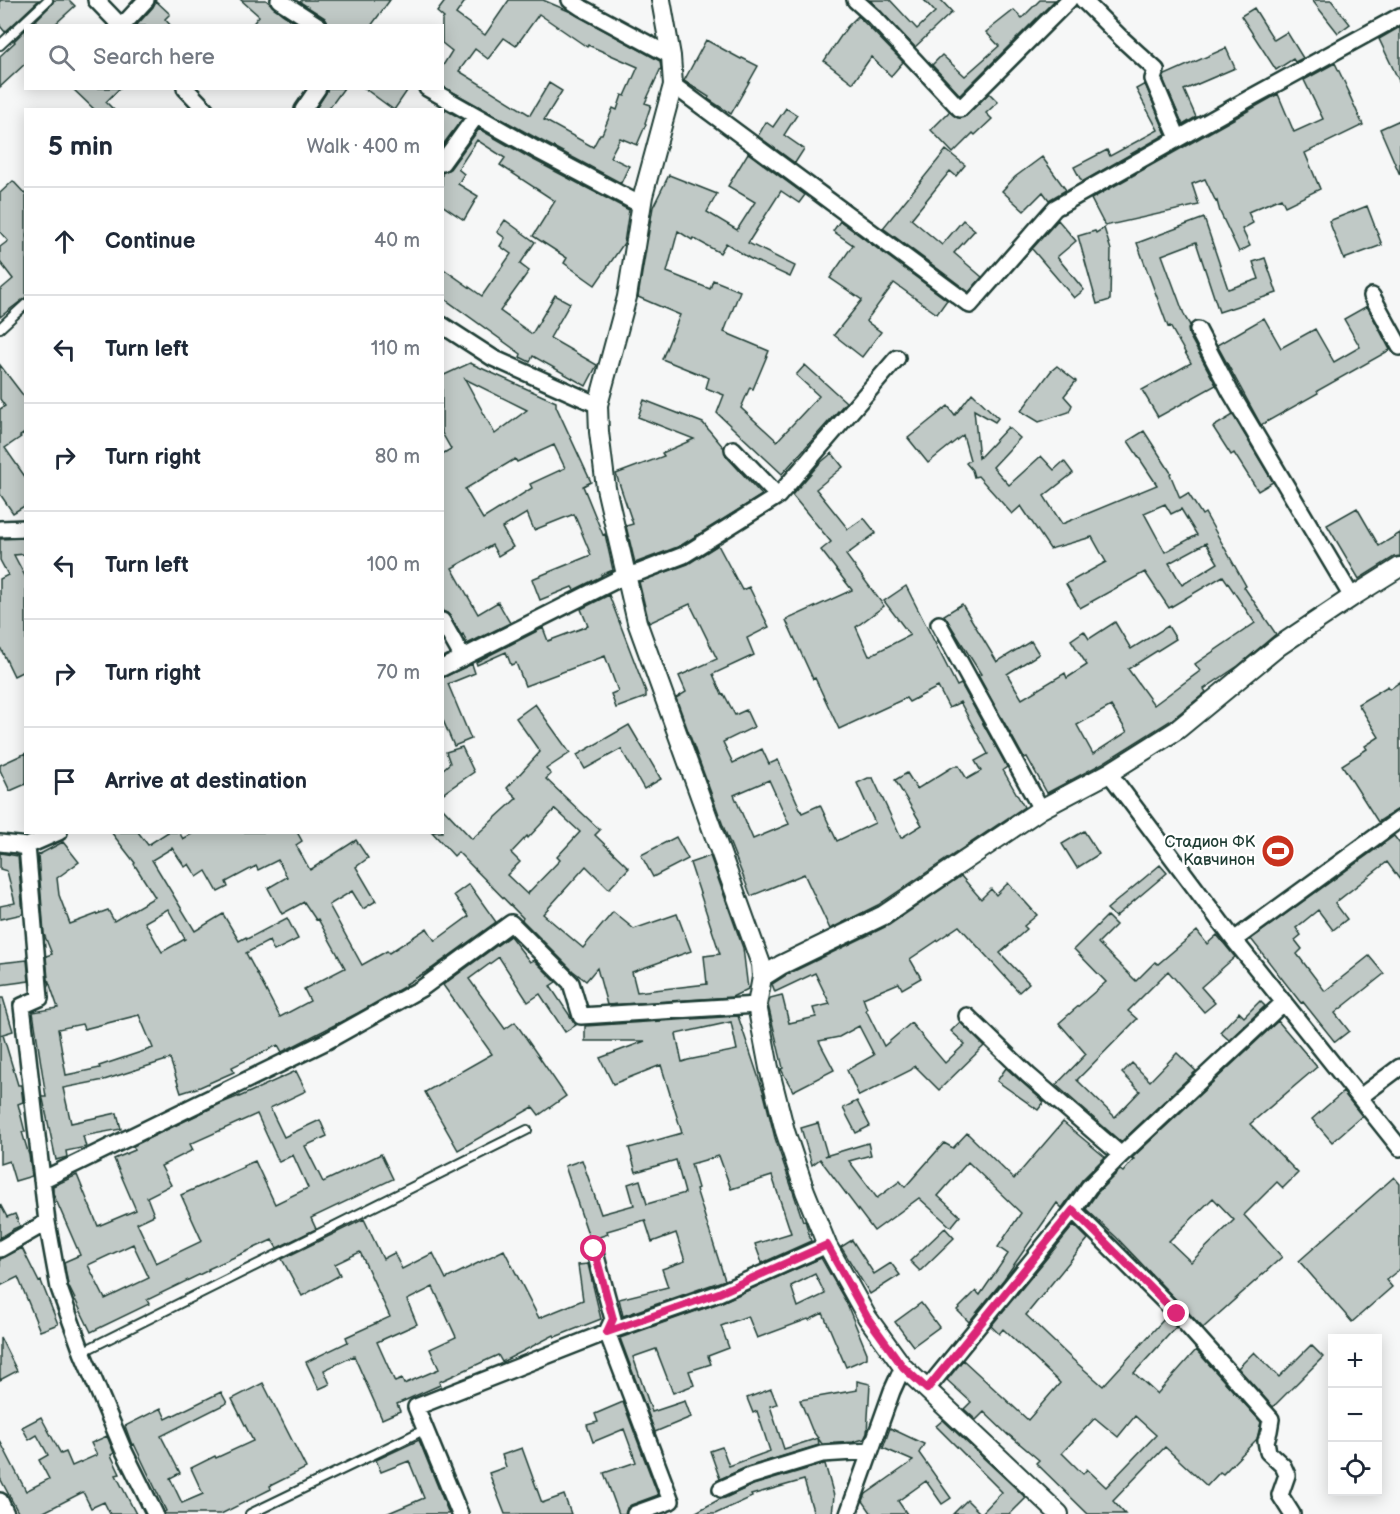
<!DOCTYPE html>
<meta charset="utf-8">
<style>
:root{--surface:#fff;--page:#f2f2f3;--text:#1f2937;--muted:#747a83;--line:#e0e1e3}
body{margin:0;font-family:"Balsamiq Sans",sans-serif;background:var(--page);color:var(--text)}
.controls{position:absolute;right:18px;bottom:18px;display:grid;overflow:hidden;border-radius:0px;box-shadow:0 3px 15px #0003}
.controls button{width:54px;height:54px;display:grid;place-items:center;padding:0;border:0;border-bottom:2px solid var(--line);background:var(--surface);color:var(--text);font:30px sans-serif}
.stop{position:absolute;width:18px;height:18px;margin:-14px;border:4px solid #db2777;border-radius:50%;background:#fff}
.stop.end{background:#db2777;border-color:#fff;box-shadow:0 2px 6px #0008}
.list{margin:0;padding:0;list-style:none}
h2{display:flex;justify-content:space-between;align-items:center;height:78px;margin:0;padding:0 24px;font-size:26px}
h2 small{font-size:20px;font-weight:400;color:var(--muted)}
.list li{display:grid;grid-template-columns:39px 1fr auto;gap:18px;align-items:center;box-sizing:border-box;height:108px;padding:0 24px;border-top:2px solid var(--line)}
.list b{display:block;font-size:22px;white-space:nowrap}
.list em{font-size:20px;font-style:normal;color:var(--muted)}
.icon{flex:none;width:33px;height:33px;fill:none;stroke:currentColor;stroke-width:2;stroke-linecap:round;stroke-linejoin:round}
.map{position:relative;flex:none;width:1400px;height:1514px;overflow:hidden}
.search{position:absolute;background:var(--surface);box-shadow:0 3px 15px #0003;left:24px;top:24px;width:420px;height:66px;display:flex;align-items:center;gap:15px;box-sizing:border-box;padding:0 21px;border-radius:0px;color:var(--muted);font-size:22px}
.panel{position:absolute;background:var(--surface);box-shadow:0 3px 15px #0003;left:24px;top:108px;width:420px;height:726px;border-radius:0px}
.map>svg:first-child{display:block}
</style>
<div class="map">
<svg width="1400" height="1514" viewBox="0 0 1400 1514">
<rect width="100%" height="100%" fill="#f6f7f7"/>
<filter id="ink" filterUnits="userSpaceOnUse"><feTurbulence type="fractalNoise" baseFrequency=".0167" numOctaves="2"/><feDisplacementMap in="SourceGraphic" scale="12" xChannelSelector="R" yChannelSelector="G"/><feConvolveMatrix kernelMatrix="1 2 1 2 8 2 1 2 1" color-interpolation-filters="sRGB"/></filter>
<g filter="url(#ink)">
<path fill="#c0c9c6" stroke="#1f3d34" stroke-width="1.5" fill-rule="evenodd" d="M0 0H39L5 32 0 26Z
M54 0H69L75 6 53 26H30L52 4Z
M241 0H266L282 14 300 26H251L259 16Z
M302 0H390L371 26H329L325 18 300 2Z
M446 0H466L456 14 485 35 509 0H543L571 12 660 61 661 68 645 103 651 105 645 123 646 124 637 145 620 138 610 157 629 166 621 183 540 140 442 86V67L452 51 442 43V20L444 18 437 12ZM539 14 587 47 588 45 638 67 625 96 622 95 617 110 613 108 602 134H600L593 147 544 120 562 91 549 83 530 115 459 71 475 49 488 59 504 38 516 46Z
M870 0H890L917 29 935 12 924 0H941L952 12 915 47Z
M1040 0H1055L960 95 932 65 942 55 965 76 999 46 986 32 1014 10 1022 18Z
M1312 0H1331L1350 24 1338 33Z
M156 1 170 14 165 19 171 26H136L153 7Z
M1254 8 1274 40 1287 32 1303 58 1295 62 1293 59 1276 70 1241 16Z
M858 16 903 62 891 76 871 57 853 83 824 61 847 27Z
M1400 27V83L1379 39Z
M26 29V63L0 87V56L15 42 14 41Z
M706 40 741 59 742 58 758 66 731 114 708 99 709 97 684 81Z
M1226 48 1235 68 1184 90 1196 117 1183 125 1163 79 1165 75Z
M1335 63 1350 94H1349L1363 125 1305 153 1320 189 1285 206 1281 198 1248 212 1253 223 1242 229 1250 246 1239 252 1220 212 1217 201 1216 202 1205 179 1192 184 1199 205 1105 226 1091 199 1278 94 1294 132 1323 119 1304 80Z
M1145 84 1166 134 1082 182 1074 167 1107 150 1110 156 1158 130 1136 89Z
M72 88H120L106 102 114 110H95Z
M328 88H344L328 110H315L326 93Z
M364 88H409L394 110Z
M989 93 998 102 986 113 992 119 975 135 973 133 953 153 931 130 949 112 958 118 966 116Z
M786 108 797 115 784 135 804 149 795 163 758 136 766 122 773 127Z
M446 110 462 119 442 146V114Z
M1400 120V175L1380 129Z
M479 129 530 158 629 210 624 243 595 285 564 263 567 258 533 236 555 201 500 165 505 158 477 140 458 169 464 174 458 184 478 196 464 220 442 205V173L450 169Z
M946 150 965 165 956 176 950 171 911 219 942 245 963 220 975 230 954 253 982 277 969 292 883 228Z
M748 153 805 195 799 203 781 191 748 243 795 266 790 277 749 258 726 243 720 253 693 238 692 240 678 231 667 272 710 289 713 280 740 291 724 332 769 351 753 389 750 387 741 408 777 441 819 396 796 375 805 365 846 402 782 474 717 413 724 395 706 388 709 378 662 359 680 315 638 297 653 207 669 175 717 194 707 212 737 230 755 202 728 186Z
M1042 157 1066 190 1049 200 1043 192 1024 211 1002 191 1015 177Z
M13 181 26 195V297L0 317V290L13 279 0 262V247L8 241 0 232V193Z
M1367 206 1382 245 1344 259 1329 221Z
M1204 218 1228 289 1259 279 1253 262 1265 258 1277 293 1219 312 1196 242 1162 255 1185 317 1190 325 1188 329 1189 335 1216 385 1158 417 1142 390 1191 363 1170 326 1168 327 1137 243Z
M505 220 535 242 520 264 529 271 500 311 532 334 555 295 570 303 550 338 597 365 586 386 533 356 530 362 520 357 521 354 442 297V268L482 296 511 254 500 246 505 238 497 232Z
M1058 220 1076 241 1057 257 1084 290 1074 298 1032 249Z
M840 221 947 300 937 314 894 283 866 321 881 332 862 357 834 335 862 300 830 278 853 245 833 231Z
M1104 228 1111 250 1110 300 1097 304 1078 236 1095 231 1096 233Z
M1367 306 1390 350 1317 391 1318 393 1261 425 1217 345 1264 318 1281 348 1315 329 1334 362 1360 347 1344 319Z
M470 363 556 402V406L591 482 583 486 603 535 605 534 613 570 601 575 602 576 574 590 572 587 540 600 532 579 591 555 574 514 534 530 527 513 502 528 513 547 498 556 492 545 452 568 478 614 498 602 510 623 467 644 463 634 461 635 450 616 447 613 442 611V454L451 449 442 433V376ZM465 379 527 410 495 434ZM554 445 565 468 530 484 532 488 483 519 465 489 515 459 517 462Z
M0 365 26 399V432L20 436 21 437 5 448 26 478V505L13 513 0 494V409L5 406 0 399Z
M1057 366 1076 381 1064 396 1072 405 1069 412 1039 422 1021 411 1051 371Z
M972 393 998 418 995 422 974 410 979 458 1008 427 1020 438 993 467 1009 485 1041 456 1054 470 1064 461 1073 473 1044 496 1062 524 1157 485 1128 441 1144 431 1171 473 1170 474 1180 498 1188 493 1202 515 1205 513 1246 586 1244 587 1276 634 1238 666 1204 689 1206 692 1170 721 1103 763 1047 793 1027 757 1024 758 978 675 981 674 944 615 962 604 997 662 1031 641 1039 654 1007 674 1022 699 1065 673 1067 678 1087 665 1071 640 1084 631 1089 639 1115 622 1131 649 1168 626 1176 639 1128 669 1154 705 1200 671 1195 664 1255 623 1223 576 1169 608 1145 572 1080 608 1066 584 1106 562 1092 537 1050 549 1021 506 1012 514 978 476 974 477 972 470 966 463 970 460 963 435 928 463 908 438 948 406 955 415ZM1165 504 1171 514 1181 509 1197 535 1165 552 1144 513ZM1206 543 1218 563 1182 585 1169 563ZM1111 706 1127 732 1093 754 1077 725Z
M644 400 703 423 724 448 726 456 762 495 680 546 635 563 626 526 633 524 616 474 664 456 662 453 694 439 638 417Z
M1233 415 1273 482 1258 491 1234 453 1231 455 1213 427Z
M832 453 843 467 816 489 848 529 864 518 876 533 846 555 884 606 856 627 869 656 910 635 884 601 906 586 957 686 961 684 1007 767 1003 770 1024 807 878 905 830 929 804 874 751 896 725 831 676 698 686 692 679 676 717 659 690 604 649 623 639 582 688 564 718 545 742 590 749 587 769 627 747 638 754 655 713 674 722 695 724 694 735 715 746 710 754 727 723 742 733 763 762 749 769 764 778 760 802 813 820 805 837 841 875 823 857 783 868 778H873L901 838 922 825 895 780 907 773 917 789 954 766H959L967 779 981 771 975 761 988 754 960 702 949 708 938 687 909 702 906 698 839 729 815 678 813 679 786 620 852 590 821 550 831 542 792 495 819 464ZM769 780 789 824 753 839 734 795Z
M1357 508 1379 546 1400 533V556L1394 557 1359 579 1327 525Z
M26 538V554L14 555 26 578V670L14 676 0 647V579L8 575 0 560V539Z
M609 595 646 692V697L616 708 611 694 618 691 605 656 525 686 516 663 511 665 506 652 477 665 476 662 543 628 548 641 588 626 581 609Z
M472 664 475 673 448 684 471 739 454 746 442 718V678Z
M1400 682V808L1378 822 1342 765 1367 749 1365 746 1379 737 1358 704 1388 686 1390 689Z
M535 704 570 753 546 769 551 774 546 779 600 830 595 835 629 868 609 889 586 866 543 914 583 948 613 912 634 929 677 914 691 951 632 972 637 992 707 984 704 956 720 954 690 863 710 856 743 948 748 989 732 997 607 1005 597 968 586 981 573 971 522 920 523 918 458 852 454 856 432 832H442V807L472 839 517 798 507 788 540 752 516 718ZM555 809 580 832 557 857 560 860 527 894 507 875 520 862 511 853 527 836 528 838Z
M629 725 661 779 644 789 621 749 585 769 577 755Z
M462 747 474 772 442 794V770L450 763 446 752Z
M26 753V784L10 791 0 770V765Z
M1084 831 1099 854 1077 868 1062 844Z
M111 832H138L148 845 168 832H179L183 839 195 832H297L302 841 296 845 310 870 356 840 368 858 356 867 376 901 363 909 352 891 329 905 362 965 387 951 389 953 427 928 435 941 469 916 454 895 469 884 496 922 431 969 406 984 407 985 358 1013 282 1052 278 1045 232 1067 234 1072 200 1087 181 1093 170 1059 104 1080 63 1088 71 1123 117 1113 121 1129 83 1136 86 1147 66 1151 67 1157 56 1160 43 1099 42 1097H46L33 1012 58 1008 48 979 46 956 52 954 44 934 38 855 63 842 79 862 57 878 59 895 70 924 108 910 114 921 155 897 134 864 135 863ZM172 848 185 867 189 864 197 877 206 871 218 892 228 887 226 882 256 866 258 870 278 860 287 877 268 888 282 914 304 902 316 920 318 919 345 968 304 989 310 1001 280 1017 246 953 269 941 274 951 298 939 287 918 247 939 246 937 239 941 223 914 195 931 152 860ZM168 909 185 939 162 952 145 922ZM139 1015 153 1048 99 1066 100 1068 66 1075 58 1029 82 1024 84 1029Z
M1394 836 1400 844V880L1387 862 1335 903 1347 919 1333 930 1318 910 1296 928 1301 935 1295 940 1302 949 1297 954 1325 991 1369 956 1384 974 1335 1013 1349 1031 1335 1042 1303 1002 1301 1003 1251 939Z
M676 837 688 859 653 877 641 855Z
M0 853 18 856 23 914 0 919V906L15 903 7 871 0 869Z
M1160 865 1167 873 1115 917 1107 909Z
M961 876 981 899 991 889 996 895 1008 883 1037 915 1024 926 1027 929 1000 953 1029 983 1019 992 959 926 910 959 921 978 902 989 899 983 863 998 867 1009 866 1010 884 1046 911 1023 945 1063 965 1044 951 1031 960 1022 984 1046 939 1090 915 1066 911 1070 859 1096 847 1070 874 1055 859 1026 839 1037 819 1041 834 1070 793 1091 781 1069 783 1068 768 1005 770 998 782 995 789 1023 816 1017 813 1008 830 1004 815 973 775 992 772 984 786 975 889 925Z
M1107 916 1116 925 1098 943 1136 981 1155 962 1158 964 1197 931 1207 944 1217 935 1235 957 1201 987 1215 1003 1204 1012 1168 971 1128 1011 1137 1019 1077 1080 1115 1117 1140 1091 1122 1073 1132 1063 1150 1081 1177 1053 1196 1071 1121 1142 1056 1085 1086 1054 1059 1023 1106 982 1074 949Z
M510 936 530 962 534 960 556 982 550 986 576 1025 565 1032 540 994 528 1002 499 957 469 979 505 1029 515 1022 566 1096 539 1115 533 1107 458 1150 425 1092 492 1054 443 985Z
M27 960 29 981 0 985V963Z
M0 998H3L13 1031 0 1035Z
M1260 1001 1265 1006 1229 1040 1220 1032 1239 1012 1244 1017Z
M738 1016 764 1094 775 1138 803 1221 805 1220 811 1241 762 1263 755 1244 791 1233 772 1176 731 1189 719 1156 691 1164 698 1188 696 1189 725 1280 623 1316 619 1299 668 1287 662 1269 685 1261 676 1233 652 1242 645 1220 607 1231 608 1234 590 1240 565 1166 582 1160 601 1214 634 1205 628 1184 640 1180 647 1204 685 1193 676 1160 636 1172 629 1148 682 1133 661 1065 613 1084 600 1058 645 1041H585V1026ZM731 1022 737 1050 688 1060 682 1062 676 1034Z
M1278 1021 1317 1067 1250 1124 1298 1173 1283 1188 1277 1182 1244 1215 1282 1257 1203 1328 1116 1237 1086 1209 1097 1193 1120 1170 1123 1172 1134 1159 1132 1158ZM1213 1198 1234 1220 1191 1262 1169 1241Z
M0 1035H3L18 1085H21L23 1102 18 1104 25 1132H22L29 1155 32 1176 15 1181 9 1161 0 1164Z
M1006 1068 1044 1102 1038 1110 997 1081Z
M296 1071 306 1091 270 1108 284 1137 320 1120 327 1136 305 1146 323 1182 381 1154 393 1179 311 1218 316 1229 277 1248 272 1240 208 1269 209 1270 147 1300 149 1304 91 1332 68 1285 64 1262 80 1255 53 1193V1186L77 1175 98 1226 136 1210 114 1159 135 1150 133 1146 222 1103 239 1096V1097ZM257 1114 279 1162 293 1155 308 1188 275 1204 255 1161 243 1166 244 1167 181 1195 202 1241 156 1263 137 1223 154 1215 147 1197 171 1185 161 1166 193 1150 190 1144ZM133 1244 149 1278 105 1299 88 1265Z
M1343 1092 1362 1116 1332 1142 1312 1119Z
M857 1101 870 1126 856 1133 843 1108Z
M1063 1122 1105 1157 1082 1180 1062 1208 1057 1203 1004 1279 969 1322 957 1310 976 1291 980 1295 1008 1254 998 1247 1021 1213 968 1162 938 1196 960 1216 951 1227 919 1198 874 1231 820 1159 812 1165 801 1128 818 1123 827 1154 825 1156 868 1143 871 1155 849 1161 877 1198 900 1181 905 1187 944 1143 953 1148 967 1133 1014 1179Z
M1394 1177 1400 1184V1269L1386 1280 1392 1287 1352 1322 1299 1261Z
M0 1204 7 1217 15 1214 20 1226 13 1229V1230L0 1238Z
M364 1219 383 1259 394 1253 402 1269 433 1253 446 1279 504 1250 539 1318 583 1300 578 1265 588 1264 601 1319 555 1337 554 1335 502 1362 498 1355 439 1382 440 1385 397 1404 400 1411 382 1419 354 1356 324 1370 330 1384 319 1389 306 1362 348 1342 346 1337 390 1317 360 1252 335 1264 340 1275 302 1296 282 1259ZM433 1287 456 1337 430 1349 439 1369 404 1384 402 1379 395 1382 377 1342 417 1324 407 1300Z
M1074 1225 1088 1239 1026 1315 1071 1358 1103 1386 1166 1317 1176 1327 1134 1373 1157 1394 1196 1350 1261 1422 1257 1439 1223 1474 1220 1472 1207 1486 1165 1447 1113 1501 1125 1514H1088L1036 1463 1039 1460 1008 1434V1435L984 1412 976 1420 964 1409 971 1402 947 1380 963 1360 1028 1420 1060 1383 1003 1329 999 1334 991 1326ZM1135 1416 1156 1435 1106 1487 1087 1469 1083 1474 1062 1453 1095 1418 1118 1437Z
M945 1228 954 1238 920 1271 910 1261Z
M852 1240 874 1274 891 1263 900 1275 870 1294 841 1247Z
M22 1248 39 1282 41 1281 58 1324 40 1331 18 1277 0 1286V1259L5 1257Z
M821 1258 846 1302 867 1353V1358L846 1367 823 1313 809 1320 808 1319 757 1338 748 1316 721 1326 729 1348 708 1356 711 1364 689 1371 694 1385 673 1393 656 1349 633 1357 652 1412 685 1401 691 1417 655 1432 620 1338 722 1302ZM815 1274 825 1294 798 1307 791 1286Z
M921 1303 939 1327 913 1346 895 1322Z
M0 1337 17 1371 0 1380Z
M1311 1345 1323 1357 1273 1407 1238 1368 1254 1352 1279 1377Z
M857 1381 870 1384 867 1433 864 1439 853 1442 822 1444 812 1430 800 1400 857 1390Z
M263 1383 306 1468 270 1486 271 1489 221 1514H165L164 1512 166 1511 134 1444 132 1445 125 1426 161 1408 166 1419 221 1392 227 1403 161 1436 180 1473 170 1478 182 1503 203 1494 191 1468 215 1456 216 1458 253 1441 232 1399Z
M771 1389 777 1404 770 1406 784 1449 818 1438 819 1445 747 1467 720 1479 710 1451 722 1447 729 1466 770 1451 757 1411 753 1413 747 1398Z
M623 1402 658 1495 631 1505 627 1508 625 1514H619L604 1473 636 1462 624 1429 593 1442 587 1425 598 1422 595 1414Z
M41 1417 61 1454 66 1452 72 1466 97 1455 91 1443 107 1436 114 1453 111 1455 120 1474 116 1475 136 1514H110L104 1502 91 1508 83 1492 40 1514H19L0 1478V1441L26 1491 49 1479 39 1460 48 1455 37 1435 29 1440 22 1427Z
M943 1420 1026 1498 1010 1514H981L1002 1492 936 1426Z
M890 1428 924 1444 919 1453 951 1498 942 1504 926 1481 898 1501 907 1514H872L863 1501 866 1494 913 1461 883 1448Z
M419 1440 449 1514H386L424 1498 409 1461 381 1472 376 1460Z
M522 1448 542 1503 564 1495 571 1514H505L489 1473 506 1467 502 1455Z
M824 1464H825L834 1496 832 1514H814L804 1480 751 1495 752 1497 715 1514H697L696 1512 720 1499 725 1498 753 1485Z
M967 1500 981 1514H953Z"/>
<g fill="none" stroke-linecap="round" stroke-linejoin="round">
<defs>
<path id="service" d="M0 45 48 0
M0 328 26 304
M82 1352 527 1130
M250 1514 426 1429"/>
<path id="minor" d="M96 0 121 26
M279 0 319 26
M570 0 582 8 671 56
M855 0 873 16 960 109 1069 0
M1083 0 1121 38 1156 70 1153 79 1178 138
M122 26 146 0
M673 85 970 305 1055 208 1250 98 1400 16
M185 88 206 110
M427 88 535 149 641 205
M303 110 318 88
M442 163 476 116
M1372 296 1400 347
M442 325 493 358 598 405
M1198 330 1231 393 1352 597
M733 449 778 496
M0 529 26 528
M442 621 463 658
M939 624 1041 809
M442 668 626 575 640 572 684 555 778 496 897 358
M1109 773 1234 940 1400 1148
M0 843 27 846 40 998 22 1006 47 1222 59 1288 82 1352 123 1449 155 1514
M19 846H27L59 832
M1234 940 1400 819
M1284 1002 1121 1155 1089 1187 1073 1210 1177 1314 1271 1419 1269 1431 1266 1441 1268 1452 1283 1466 1287 1475 1280 1495 1292 1514
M967 1016 1028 1075 1121 1155
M1360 1097 1400 1067
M42 1180 327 1041 422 988 511 923 571 983 581 1016 757 1005
M0 1249 47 1222
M594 1249 613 1319 607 1332 671 1501 635 1514
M927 1389 1073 1210
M721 1489 750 1476 822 1454 870 1451
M0 1501 6 1514
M460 1514 416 1407 607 1332 719 1293 827 1245
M848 1514 892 1391 903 1367"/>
<path id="tertiary" d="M661 0 671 56 673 85 643 196 627 297 598 405 599 432 606 488 637 622 761 964 762 977 757 1005 769 1068 785 1131 805 1191 827 1245 867 1317 903 1367 1059 1514
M762 977 781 965 884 915 1041 809 1109 773 1177 730 1279 646 1352 597 1400 567"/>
</defs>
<use href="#service" stroke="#1f3d34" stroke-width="12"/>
<use href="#minor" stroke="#1f3d34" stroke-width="20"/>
<use href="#tertiary" stroke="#1f3d34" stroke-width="22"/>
<use href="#service" stroke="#fff" stroke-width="8"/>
<use href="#minor" stroke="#fff" stroke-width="15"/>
<use href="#tertiary" stroke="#fff" stroke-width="18"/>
</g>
</g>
<g fill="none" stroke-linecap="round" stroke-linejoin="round" filter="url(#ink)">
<path stroke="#db2777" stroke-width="8" d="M594 1249 613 1319 607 1332 719 1293 827 1245 867 1317 903 1367 927 1389 1073 1210 1177 1314"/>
</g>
<defs>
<symbol id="stadium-disc" viewBox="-11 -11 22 22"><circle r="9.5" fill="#c8321e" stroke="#fff"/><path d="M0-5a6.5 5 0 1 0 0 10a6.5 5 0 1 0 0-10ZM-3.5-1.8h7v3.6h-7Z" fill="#fff"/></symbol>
</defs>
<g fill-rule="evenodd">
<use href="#stadium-disc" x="1259" y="832" width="38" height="38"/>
</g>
<g text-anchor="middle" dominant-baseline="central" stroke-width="5" stroke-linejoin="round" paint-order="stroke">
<g font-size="16" fill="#1f3d34" stroke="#fff" text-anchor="end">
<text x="1255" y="842">Стадион ФК<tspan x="1255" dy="18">Кавчинон</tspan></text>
</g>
</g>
</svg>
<div class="controls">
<button>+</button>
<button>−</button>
<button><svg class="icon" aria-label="locate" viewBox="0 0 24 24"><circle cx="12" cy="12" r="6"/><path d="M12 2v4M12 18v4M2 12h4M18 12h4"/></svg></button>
</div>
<div class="stop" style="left:594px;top:1249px"></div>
<div class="stop end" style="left:1177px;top:1314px"></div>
<div class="search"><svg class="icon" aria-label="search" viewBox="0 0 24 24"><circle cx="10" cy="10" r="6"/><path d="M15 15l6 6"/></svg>Search here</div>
<section class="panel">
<h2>5 min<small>Walk · 400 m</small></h2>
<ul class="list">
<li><svg class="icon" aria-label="ahead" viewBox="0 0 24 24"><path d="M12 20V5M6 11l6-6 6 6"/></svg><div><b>Continue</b></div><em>40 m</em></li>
<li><svg class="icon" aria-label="left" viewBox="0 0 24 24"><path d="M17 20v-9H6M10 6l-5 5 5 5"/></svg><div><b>Turn left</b></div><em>110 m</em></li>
<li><svg class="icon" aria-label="right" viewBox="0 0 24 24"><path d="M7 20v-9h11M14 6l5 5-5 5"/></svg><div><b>Turn right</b></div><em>80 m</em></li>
<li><svg class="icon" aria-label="left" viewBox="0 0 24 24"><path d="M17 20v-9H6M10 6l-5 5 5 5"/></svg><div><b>Turn left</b></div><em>100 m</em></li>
<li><svg class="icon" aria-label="right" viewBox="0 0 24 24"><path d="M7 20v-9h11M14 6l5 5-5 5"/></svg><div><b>Turn right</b></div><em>70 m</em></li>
<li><svg class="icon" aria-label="arrive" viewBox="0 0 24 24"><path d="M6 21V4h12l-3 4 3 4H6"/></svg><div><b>Arrive at destination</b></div></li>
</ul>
</section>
</div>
